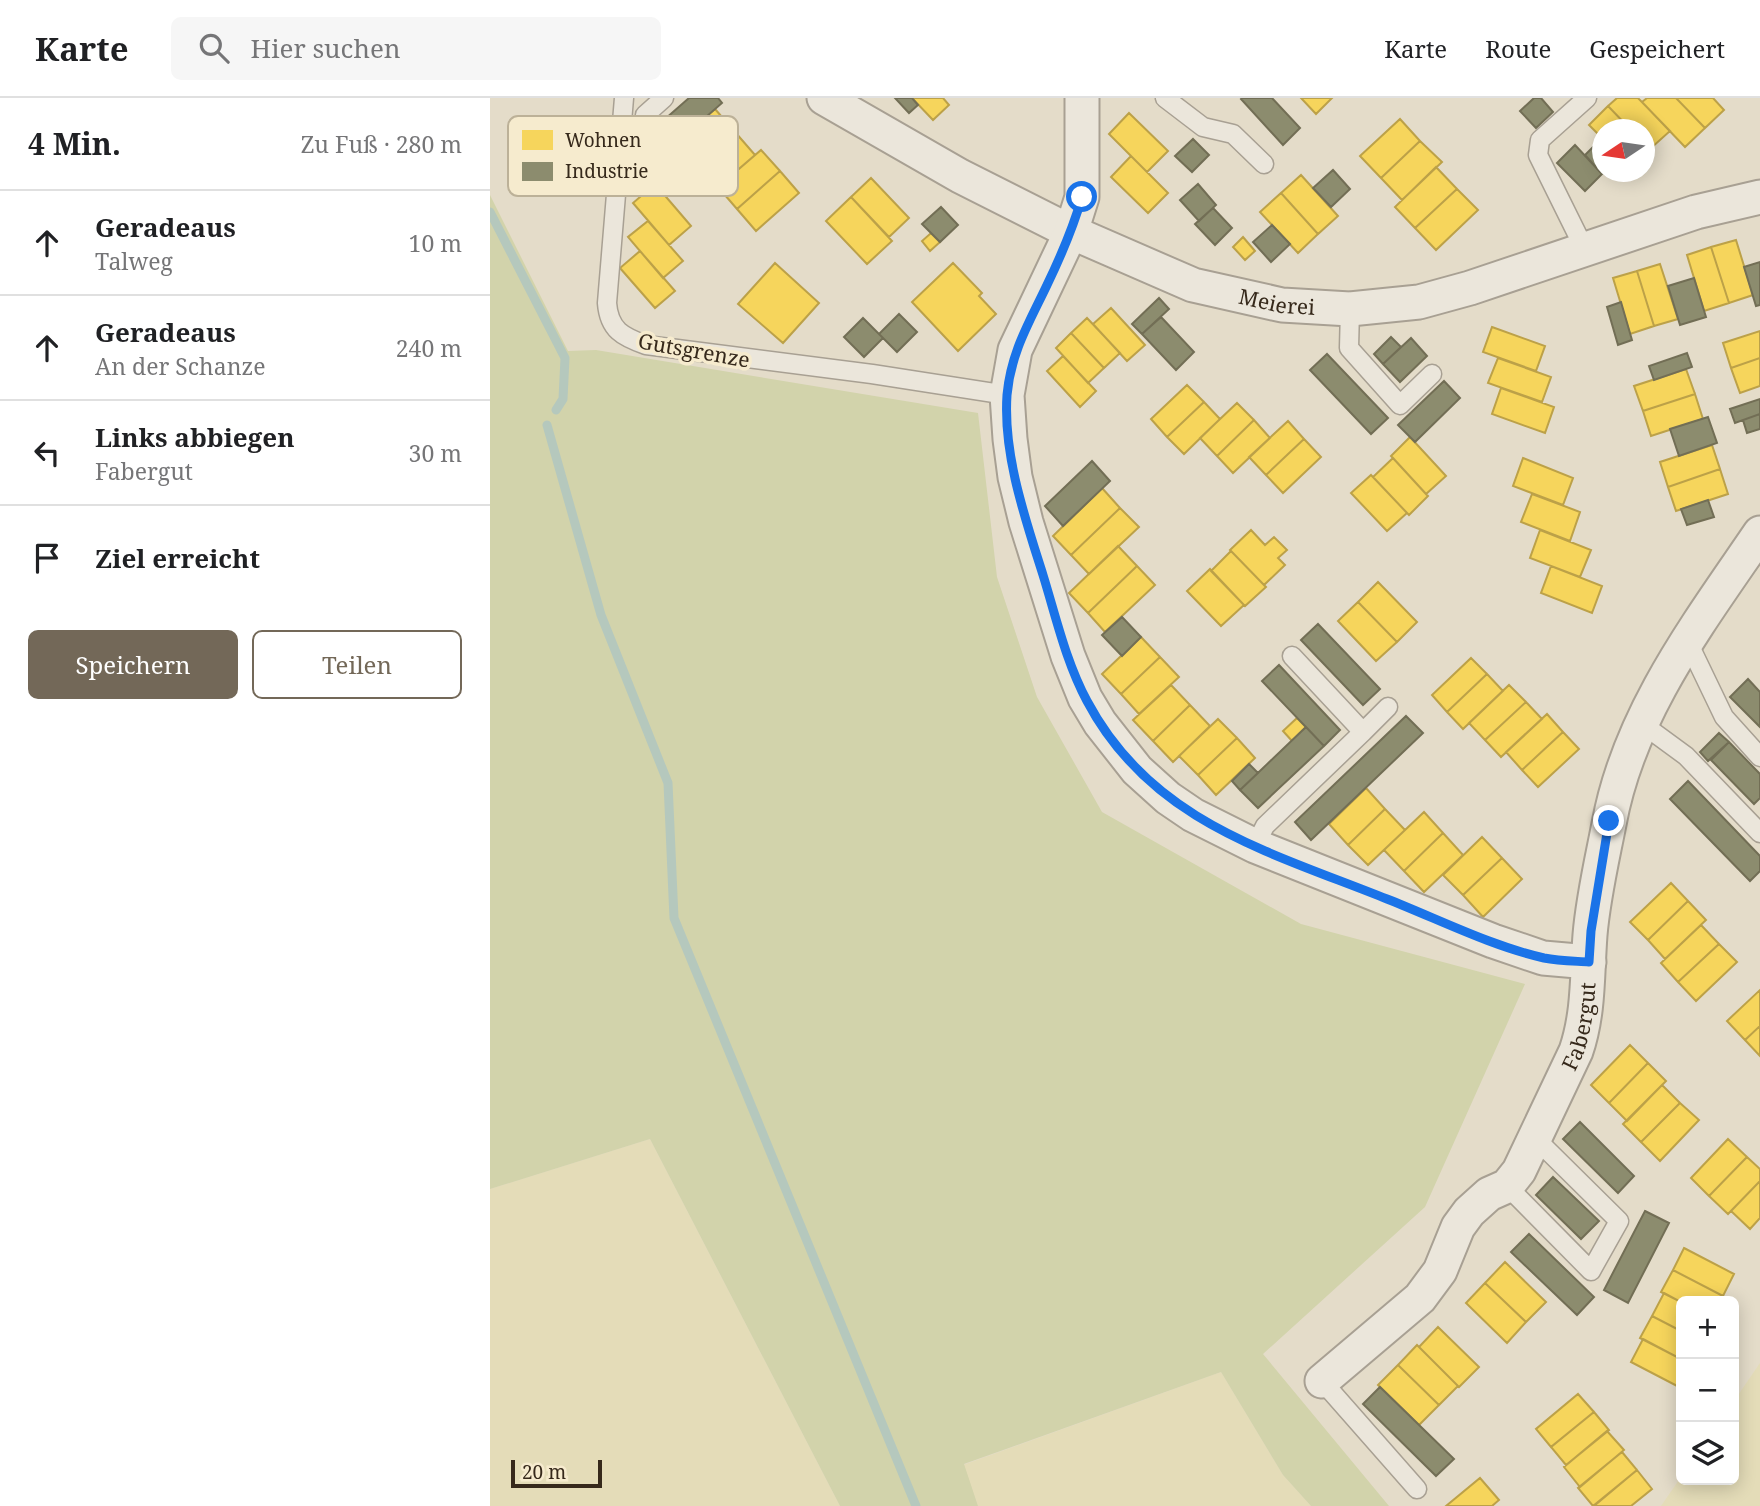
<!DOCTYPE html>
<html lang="de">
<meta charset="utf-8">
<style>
:root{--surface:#fff;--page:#f6f6f6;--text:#202124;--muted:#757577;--line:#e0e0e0;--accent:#736858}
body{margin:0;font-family:"Noto Serif",serif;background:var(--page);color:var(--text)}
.controls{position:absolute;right:21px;bottom:21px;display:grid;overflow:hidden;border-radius:10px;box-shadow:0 4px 18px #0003}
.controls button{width:63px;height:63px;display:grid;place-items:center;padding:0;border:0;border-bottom:2px solid var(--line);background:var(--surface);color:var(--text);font:35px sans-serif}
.compass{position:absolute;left:1102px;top:21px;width:63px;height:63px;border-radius:50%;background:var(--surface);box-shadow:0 4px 18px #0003;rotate:257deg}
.scale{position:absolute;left:21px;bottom:18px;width:91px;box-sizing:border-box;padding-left:7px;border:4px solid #36291b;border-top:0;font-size:19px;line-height:24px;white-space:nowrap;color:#36291b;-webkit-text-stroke:5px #f6ebce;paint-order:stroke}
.stop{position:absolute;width:21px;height:21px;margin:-16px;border:5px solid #1a73e8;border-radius:50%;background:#fff}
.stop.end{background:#1a73e8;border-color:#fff;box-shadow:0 2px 7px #0008}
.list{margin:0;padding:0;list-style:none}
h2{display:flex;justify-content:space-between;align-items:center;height:91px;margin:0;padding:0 28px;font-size:30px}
h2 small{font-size:23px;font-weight:400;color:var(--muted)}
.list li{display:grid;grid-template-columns:46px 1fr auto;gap:21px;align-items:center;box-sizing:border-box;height:105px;padding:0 28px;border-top:2px solid var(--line)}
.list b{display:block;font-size:26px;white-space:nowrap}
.list p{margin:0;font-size:23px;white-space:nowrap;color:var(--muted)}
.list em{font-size:23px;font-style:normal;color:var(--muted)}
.actions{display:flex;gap:14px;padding:21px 28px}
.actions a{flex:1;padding:16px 0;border:2px solid var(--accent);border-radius:10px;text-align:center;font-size:24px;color:var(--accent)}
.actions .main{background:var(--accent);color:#fff}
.icon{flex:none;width:38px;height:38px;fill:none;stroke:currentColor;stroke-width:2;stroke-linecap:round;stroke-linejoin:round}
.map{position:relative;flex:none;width:1270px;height:1408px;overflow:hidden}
header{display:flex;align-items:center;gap:42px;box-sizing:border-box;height:98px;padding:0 35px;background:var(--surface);border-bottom:2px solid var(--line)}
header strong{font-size:33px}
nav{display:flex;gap:38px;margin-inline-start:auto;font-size:24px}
.search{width:490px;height:63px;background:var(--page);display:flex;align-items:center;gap:18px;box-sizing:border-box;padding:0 24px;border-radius:10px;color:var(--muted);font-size:26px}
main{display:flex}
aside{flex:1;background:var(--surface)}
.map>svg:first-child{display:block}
</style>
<header>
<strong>Karte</strong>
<div class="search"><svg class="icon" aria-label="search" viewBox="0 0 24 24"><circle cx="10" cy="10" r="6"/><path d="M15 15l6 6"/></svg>Hier suchen</div>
<nav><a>Karte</a><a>Route</a><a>Gespeichert</a></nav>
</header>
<main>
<aside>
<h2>4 Min.<small>Zu Fuß · 280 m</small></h2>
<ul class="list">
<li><svg class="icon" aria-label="ahead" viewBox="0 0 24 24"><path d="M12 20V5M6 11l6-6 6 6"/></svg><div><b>Geradeaus</b><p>Talweg</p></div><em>10 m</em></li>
<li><svg class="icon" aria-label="ahead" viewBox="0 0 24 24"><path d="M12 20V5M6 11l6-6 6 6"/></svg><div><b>Geradeaus</b><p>An der Schanze</p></div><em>240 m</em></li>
<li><svg class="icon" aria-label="left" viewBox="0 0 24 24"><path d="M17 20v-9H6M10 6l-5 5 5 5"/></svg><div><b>Links abbiegen</b><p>Fabergut</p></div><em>30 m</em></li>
<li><svg class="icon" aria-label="arrive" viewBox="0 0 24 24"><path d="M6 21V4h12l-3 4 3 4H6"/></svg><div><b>Ziel erreicht</b></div></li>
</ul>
<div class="actions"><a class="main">Speichern</a><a>Teilen</a></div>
</aside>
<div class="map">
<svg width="1270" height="1408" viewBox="0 0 1270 1408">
<rect width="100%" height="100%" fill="#e4dcc9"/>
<path fill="#e4dcb8" d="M160 1041 350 1408H0V1091Z
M1270 1265V1408H1171L1191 1379V1382H1244V1303Z
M731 1274 793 1377 821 1408H488L473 1367Z"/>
<path fill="#d2d3ab" d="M0 97 78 253 106 252 488 315 507 479 547 599 612 714 811 826 1035 886 935 1109 773 1256 899 1408H821L793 1377 731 1274 474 1366 488 1408H350L160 1041 0 1091Z"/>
<path fill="#f6d55c" stroke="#bca148" stroke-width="2" d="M422 0H453L459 7 443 22Z
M811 0H842L826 16Z
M1127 0H1148L1180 33 1160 51 1154 46V32H1141L1118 8Z
M1157 0H1186L1215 30 1195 49 1152 4Z
M1186 0H1223L1234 12 1215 30Z
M1118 8 1141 32H1112V40L1099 27Z
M225 11 245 34 201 72 181 49Z
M639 15 678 53 657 74 619 36Z
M910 21 930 43 891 80 870 58Z
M245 34 265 57 221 95 201 72Z
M930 43 952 64 912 102 891 80Z
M271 52 290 73 247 111 228 89Z
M641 58 678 95 658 115 621 79Z
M946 69 967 91 925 130 905 109Z
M290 73 309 95 266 133 247 111Z
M811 77 848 118 828 136 791 95Z
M381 80 419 120 399 139 361 99Z
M165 86 201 128 179 147 143 105Z
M967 91 988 112 946 152 925 130Z
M791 95 828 136 808 155 770 114Z
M361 99 402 143 377 166 336 123Z
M158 123 193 163 173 180 138 139Z
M441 135 450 144 440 153 432 143Z
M753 139 765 153 755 162 743 149Z
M1246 142 1263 197 1239 205 1221 149Z
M1221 149 1239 205 1214 213 1197 157Z
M150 153 185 193 165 210 130 170Z
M285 165 329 205 293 245 248 206Z
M463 165 492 195 489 198 506 216 468 253 422 204Z
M1170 166 1188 221 1164 228 1147 173Z
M1147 173 1164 228 1140 236 1123 180Z
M621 210 655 247 637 263 603 226Z
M597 220 630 255 614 270 581 235Z
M1002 229 1055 248 1046 273 993 254Z
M1270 233V260L1241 270 1233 245Z
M581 235 614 270 598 285 566 250Z
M573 258 606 293 590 309 557 273Z
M1008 260 1061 279 1052 304 998 285Z
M1270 260V288L1250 295 1241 270Z
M1196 271 1205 296 1153 313 1144 288Z
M697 287 714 304 677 339 661 321Z
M1011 290 1064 309 1055 335 1002 316Z
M1205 296 1213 321 1161 338 1153 313Z
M714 304 730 321 694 356 677 339Z
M747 305 764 322 727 358 710 340Z
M764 322 780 340 743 375 727 358Z
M798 323 814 341 776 377 759 359Z
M920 339 956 378 936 396 901 358Z
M814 341 831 359 793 395 776 377Z
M1222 347 1230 371 1178 389 1170 364Z
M903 360 938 398 919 417 883 379Z
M1033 360 1083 380 1073 407 1023 388Z
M1230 371 1238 396 1186 413 1178 389Z
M881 377 917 415 897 433 861 395Z
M612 390 630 410 581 457 563 438Z
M1042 396 1090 414 1080 443 1031 424Z
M630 410 649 429 599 476 581 457Z
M761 432 775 447 784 439 797 452 788 460 795 467 774 487 740 452Z
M1050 432 1101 452 1090 479 1040 460Z
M628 448 647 468 598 515 579 495Z
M741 453 776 489 755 508 721 473Z
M647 468 665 487 615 534 598 515Z
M1061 468 1112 488 1102 515 1051 495Z
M720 471 754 507 731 528 697 493Z
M888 484 927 524 907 544 868 504Z
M868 504 907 544 886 563 848 523Z
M651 539 670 559 631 596 612 576Z
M670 559 689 579 649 616 631 596Z
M981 560 997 576 957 614 942 597Z
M997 576 1013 593 973 631 957 614Z
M681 587 700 607 663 643 643 622Z
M1019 587 1036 604 995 642 979 625Z
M1036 604 1052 621 1011 659 995 642Z
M700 607 720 628 683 664 663 643Z
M1057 616 1073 634 1032 672 1016 654Z
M807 620 816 629 802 643 793 633Z
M728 621 747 640 708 677 689 658Z
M1073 634 1089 651 1048 689 1032 672Z
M747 640 765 660 726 697 708 677Z
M876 690 895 711 858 747 839 726Z
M895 711 915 732 878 767 858 747Z
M934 714 953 735 914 773 894 752Z
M953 735 973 757 934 794 914 773Z
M992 739 1012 760 973 797 953 777Z
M1012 760 1032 781 993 819 973 797Z
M1181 785 1198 803 1158 842 1140 824Z
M1198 803 1216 822 1175 861 1158 842Z
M1211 827 1229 846 1188 884 1171 865Z
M1229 846 1247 864 1206 903 1188 884Z
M1270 892V928L1255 942 1237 923Z
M1270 928V958L1255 942Z
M1140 947 1158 965 1119 1005 1101 987Z
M1158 965 1176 983 1137 1023 1119 1005Z
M1172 987 1190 1005 1151 1044 1133 1026Z
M1190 1005 1209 1022 1170 1063 1151 1044Z
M1238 1041 1257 1059 1219 1098 1201 1080Z
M1257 1059 1270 1071V1083L1238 1116 1219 1098Z
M1270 1083V1120L1260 1131 1241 1113Z
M1194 1150 1244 1176 1233 1198 1183 1172Z
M1015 1164 1056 1204 1036 1224 995 1185Z
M1183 1172 1233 1198 1230 1203 1191 1204 1171 1194Z
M995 1185 1036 1224 1017 1245 976 1205Z
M1174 1195 1191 1204V1233L1162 1218Z
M1162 1218 1191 1233V1261L1150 1240Z
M948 1229 989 1269 969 1289 929 1249Z
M1153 1241 1191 1261V1290L1141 1264Z
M927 1247 968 1288 949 1307 908 1267Z
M908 1267 949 1307 929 1327 888 1287Z
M1088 1296 1104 1314 1061 1349 1046 1331Z
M1104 1314 1119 1332 1076 1367 1061 1349Z
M1117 1333 1134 1352 1090 1389 1074 1369Z
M1132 1354 1147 1372 1103 1408 1088 1390Z
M1147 1372 1162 1391 1141 1408H1104Z
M990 1380 1009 1402 1002 1408H956Z"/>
<path fill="#8c8c6e" stroke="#726e55" stroke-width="2" d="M199 0H228L232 5 176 54 159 35Z
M405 0H422L428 7 419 15Z
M752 0H782L810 30 793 47 751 1Z
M1044 0H1051L1063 14 1046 30 1030 13Z
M1112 40V74H1115L1112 76 1095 57Z
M703 41 719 57 702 74 685 58Z
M1085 47 1112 76 1095 93 1067 65Z
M843 72 860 91 841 109 823 90Z
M708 86 726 107 709 123 690 102Z
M451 109 468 127 450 144 432 126Z
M723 110 742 130 725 147 705 126Z
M782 127 800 146 781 164 763 144Z
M1270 164V207L1266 208 1254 169Z
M1204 180 1216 219 1190 227 1178 188Z
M669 200 679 211 652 236 642 226Z
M1131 204 1142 242 1128 247 1117 209Z
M409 216 427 234 407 254 389 236Z
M671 219 704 254 686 272 652 236Z
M373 220 393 240 374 259 354 239Z
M901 239 911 249 893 266 884 256Z
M921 240 937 258 910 284 893 266Z
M1197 255 1202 269 1164 282 1159 268Z
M837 256 898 320 881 336 820 272Z
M954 283 970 300 925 344 908 327Z
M1270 301V316L1245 325 1240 311Z
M1270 316V331L1257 335 1253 322Z
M1218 319 1227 345 1189 358 1180 331Z
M602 363 620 383 573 428 555 408Z
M1218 402 1224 419 1197 427 1191 411Z
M632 519 651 539 632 558 612 537Z
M828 526 890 591 873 607 811 542Z
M789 567 850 632 834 648 772 583Z
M1258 581 1270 594V629L1240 599Z
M916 618 933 635 821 742 805 724Z
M816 629 834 648 768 710 750 692Z
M1229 635 1239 644 1218 663 1210 654Z
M1239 644 1270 676V700L1264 706 1221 662Z
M759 666 768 675 750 692 742 683Z
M1198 683 1270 758V773L1260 783 1180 701Z
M1090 1024 1144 1078 1128 1095 1073 1041Z
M1063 1079 1109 1123 1091 1141 1046 1097Z
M1155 1113 1179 1125 1138 1205 1114 1192Z
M1039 1136 1104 1199 1087 1217 1021 1154Z
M890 1289 964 1361 946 1378 873 1306Z"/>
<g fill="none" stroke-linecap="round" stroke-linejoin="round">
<path stroke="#b5c8bd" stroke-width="9" d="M0 114 75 260 73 301 66 312
M57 327 111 517 178 685 184 820 426 1408"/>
<defs>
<path id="lane" d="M134 0 117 205C119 232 133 239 156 247L382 276 517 297
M675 0 713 29 743 36 774 66
M155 17 174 0
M1095 152 1048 57 1050 42 1097 0
M860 211 859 250 910 307 942 276
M1197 542 1234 619 1270 659
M1151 625 1196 658 1270 735
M873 634 898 609
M765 748 775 728 873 634 802 558
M1017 1088 1101 1173 1129 1123 1045 1040
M832 1283 927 1391"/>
<g id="street">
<path id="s1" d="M334 0 470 78 581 134 703 187 792 207 860 211 929 204 980 190 1206 114 1270 99"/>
<path d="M592 0V99L581 134 525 252 517 297 520 341 525 379 536 424 578 558 595 600 610 625 647 672 678 700 703 717 765 748 1003 843 1053 860 1099 864"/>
<path id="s2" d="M832 1283 930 1200 950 1173 968 1129 979 1114 999 1096 1017 1088 1029 1073 1086 953C1099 915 1097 876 1100 837 1103 800 1112 762 1119 726 1139 616 1208 526 1270 435"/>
</g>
</defs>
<use href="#lane" stroke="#a8a093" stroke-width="21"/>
<use href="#street" stroke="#a8a093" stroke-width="37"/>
<use href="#lane" stroke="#ebe6db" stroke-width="18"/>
<use href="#street" stroke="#ebe6db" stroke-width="33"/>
</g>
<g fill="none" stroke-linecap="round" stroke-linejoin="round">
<path stroke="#1a73e8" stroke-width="9" d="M592 99C583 130 571 158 557 187 539 225 521 254 517 297 513 357 535 420 553 477 566 519 576 564 597 603 661 724 780 754 897 801 948 821 1001 848 1054 860 1069 863 1084 863 1099 864L1101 833 1119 723"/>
</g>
<g text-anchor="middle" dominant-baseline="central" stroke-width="7" stroke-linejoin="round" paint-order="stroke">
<g font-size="21" fill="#36291b" stroke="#f6ebce">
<text stroke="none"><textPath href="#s1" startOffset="500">Meierei</textPath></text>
<text transform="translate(204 252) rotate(10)">Gutsgrenze</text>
<text stroke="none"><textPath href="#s2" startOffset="452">Fabergut</textPath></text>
</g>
</g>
<rect x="18" y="18" width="230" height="80" rx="10" fill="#f6ebce" stroke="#bcb198" stroke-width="2"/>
<rect x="32" y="32" width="31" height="20" fill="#f6d55c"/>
<rect x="32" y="64" width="31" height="19" fill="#8c8c6e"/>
<g font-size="19" fill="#36291b">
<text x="75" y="49">Wohnen</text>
<text x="75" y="80">Industrie</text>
</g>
</svg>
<div class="controls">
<button>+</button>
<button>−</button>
<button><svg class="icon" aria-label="layers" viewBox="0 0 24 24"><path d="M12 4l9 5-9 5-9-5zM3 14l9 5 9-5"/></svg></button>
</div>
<svg class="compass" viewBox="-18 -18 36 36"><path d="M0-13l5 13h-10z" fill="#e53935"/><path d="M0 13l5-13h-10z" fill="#757577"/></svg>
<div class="scale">20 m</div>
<div class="stop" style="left:592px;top:99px"></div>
<div class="stop end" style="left:1119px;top:723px"></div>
</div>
</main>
